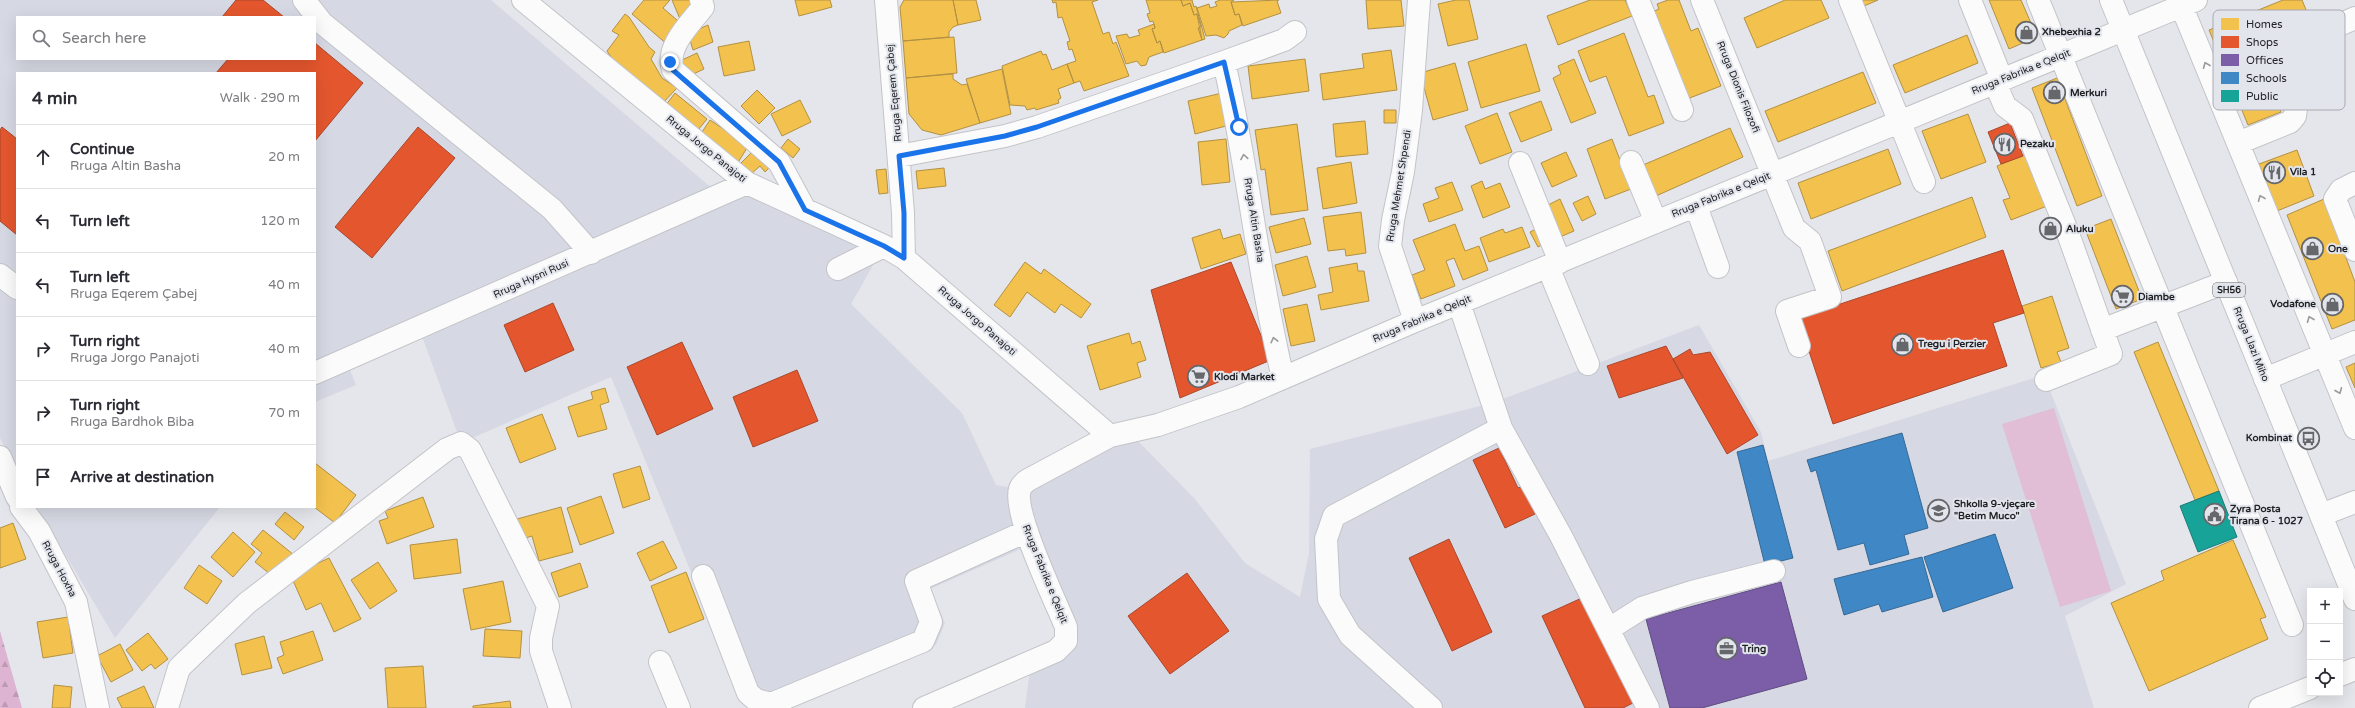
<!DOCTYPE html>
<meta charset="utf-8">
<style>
:root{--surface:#fff;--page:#f7f7f7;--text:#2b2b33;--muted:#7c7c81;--line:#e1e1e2}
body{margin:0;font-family:"Varela Round",sans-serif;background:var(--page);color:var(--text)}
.controls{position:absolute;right:12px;bottom:12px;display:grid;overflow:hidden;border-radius:0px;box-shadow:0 4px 16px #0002}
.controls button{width:36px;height:36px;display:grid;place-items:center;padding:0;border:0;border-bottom:1px solid var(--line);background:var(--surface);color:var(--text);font:20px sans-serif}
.stop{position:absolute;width:12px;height:12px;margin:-9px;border:3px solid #1a73e8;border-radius:50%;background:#fff}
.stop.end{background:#1a73e8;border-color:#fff;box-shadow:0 1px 4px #0008}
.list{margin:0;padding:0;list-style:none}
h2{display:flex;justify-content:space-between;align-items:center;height:52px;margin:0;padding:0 16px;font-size:17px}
h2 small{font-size:13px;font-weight:400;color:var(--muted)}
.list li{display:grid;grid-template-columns:26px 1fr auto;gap:12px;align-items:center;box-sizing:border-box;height:64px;padding:0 16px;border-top:1px solid var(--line)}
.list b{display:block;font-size:15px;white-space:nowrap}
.list p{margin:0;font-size:13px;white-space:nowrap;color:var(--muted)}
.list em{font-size:13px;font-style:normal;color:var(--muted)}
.icon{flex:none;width:22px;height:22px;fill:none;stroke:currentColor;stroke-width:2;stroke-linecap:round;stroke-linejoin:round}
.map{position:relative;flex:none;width:2355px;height:708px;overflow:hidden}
.search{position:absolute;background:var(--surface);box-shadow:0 4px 16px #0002;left:16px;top:16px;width:300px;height:44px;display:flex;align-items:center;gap:10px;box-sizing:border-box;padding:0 14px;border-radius:0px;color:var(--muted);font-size:15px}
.panel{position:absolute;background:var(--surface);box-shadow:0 4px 16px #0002;left:16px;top:72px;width:300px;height:436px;border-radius:0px}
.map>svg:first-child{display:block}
</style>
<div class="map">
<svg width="2355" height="708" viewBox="0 0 2355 708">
<defs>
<pattern id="forest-firs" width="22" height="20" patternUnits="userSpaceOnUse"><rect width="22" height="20" fill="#ddb4d1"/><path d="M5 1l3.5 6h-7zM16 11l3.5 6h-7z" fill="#bd9ab3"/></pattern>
</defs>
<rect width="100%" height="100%" fill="#e5e6eb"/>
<path fill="#d6d8e3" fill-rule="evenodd" d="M0 0H491L720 195 747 183 884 246 851 304 962 413 996 485 1020 489 1129 432 1194 498 1245 563 1300 597 1309 553 1310 449 1492 403 1699 325 1761 432 1768 461 2044 375 2126 584 2065 616 2094 708H1025L1031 662 1062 647 1032 544 930 589 945 623 936 645 769 708 743 699 611 377 461 443 419 328 348 365 356 385 315 402V73H17V472L0 438ZM17 17H315V59H17Z
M37 507H220L115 638Z"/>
<path fill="url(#forest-firs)" d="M0 631 22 708H0Z"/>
<path fill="#e1bed6" d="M2054 408 2111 591 2060 607 2002 424Z"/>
<path fill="#f2c14e" stroke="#b39142" d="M644 0H670L663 8 685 27 669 46 632 14Z
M672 0H694L698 11 680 19Z
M795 0H830L832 7 799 16Z
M904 0H953L958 25 953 27 949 32V37L903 41 900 7Z
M953 0H976L981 20 958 25Z
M1052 0H1098L1092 2 1103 34 1109 32 1113 44 1116 42 1129 76 1084 91 1080 81 1074 83 1067 64 1076 61 1072 49 1069 50 1067 42 1070 41 1062 17 1058 18 1056 2 1053 3Z
M1146 0H1181L1183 6 1190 3 1194 15 1197 14 1202 40 1164 53 1160 41 1157 43 1152 29 1155 28 1153 21 1150 22 1147 14 1150 13Z
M1181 0H1192L1194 7 1196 6 1205 39 1202 40 1198 28 1201 27 1197 14 1194 15 1190 3 1183 6Z
M1220 0H1234L1231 2 1235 15 1239 14 1242 25 1229 31 1228 34 1224 38 1216 35 1206 36 1197 8 1209 4 1210 8 1217 6 1215 2Z
M1279 0 1277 1 1281 13 1243 26 1239 14 1235 15 1231 2Z
M1366 0H1401L1404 26 1368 29Z
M1456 0H1469L1478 39 1448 46 1438 4Z
M1590 0H1625L1632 16 1558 45 1547 16Z
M1668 0H1679L1691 31 1698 28 1721 86 1687 99 1652 12 1659 9 1657 4Z
M1785 0H1821L1829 18 1757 48 1744 18Z
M1861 0H1878L1864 6Z
M1989 0H2021L2037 37 2009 49Z
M2283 0H2302L2312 24 2255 48 2281 112 2248 125 2209 30Z
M625 14 629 17 649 47 655 52 651 59 662 78 677 88 660 106 623 75 607 51 619 35 612 31Z
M1154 24 1155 28 1152 29 1157 43 1160 41 1163 52 1149 57 1146 65 1141 66 1137 61 1126 64 1116 36 1127 34 1129 38 1140 35 1138 30Z
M708 25 713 42 693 50 688 34Z
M1624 33 1648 97 1654 95 1664 123 1629 136 1606 76 1590 82 1578 51Z
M1967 35 1978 63 1905 93 1893 65Z
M954 37 957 73 906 78 903 41Z
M749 41 755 70 724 76 718 47Z
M1526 44 1540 91 1481 108 1468 62Z
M1391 50 1397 90 1323 100 1320 74 1364 68 1362 54Z
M1041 51 1043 55 1046 54 1052 70 1067 64 1074 83 1058 89 1061 98 1058 100 1059 103 1036 110 1035 108 1027 110 1025 106 1010 105 1002 66Z
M697 53 704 69 687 77 680 61Z
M1305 59 1309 91 1252 99 1248 66Z
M1574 59 1596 113 1571 123 1553 78 1561 74 1558 66Z
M1455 63 1468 110 1433 120 1420 73Z
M1002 69 1011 114 980 123 966 79Z
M1863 72 1876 103 1778 142 1765 111Z
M953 74V79L962 85 967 84 980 123 941 135 922 130 909 114 906 78Z
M2057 78 2102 196 2077 206 2032 88Z
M757 90 775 108 759 124 741 106Z
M675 93 707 119 694 135 662 110Z
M1222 93 1230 125 1195 134 1188 101Z
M800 100 811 122 782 136 771 114Z
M1541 101 1552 130 1521 142 1509 113Z
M1384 110H1396V123H1384Z
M1497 113 1512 152 1480 164 1465 126Z
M1968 114 1986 162 1941 179 1922 131Z
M710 120 725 130 730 122 752 140 737 164 698 138Z
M1365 121 1368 154 1336 157 1333 124Z
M1297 124 1308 210 1271 215 1265 169 1261 170 1255 130Z
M1730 128 1743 157 1656 196 1643 165Z
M788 139 800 149 793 158 781 148Z
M1226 139 1230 182 1202 185 1198 142Z
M1612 139 1631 189 1605 199 1587 149Z
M758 146 775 162 765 172 760 166 751 174 741 163Z
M1888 149 1901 184 1811 219 1798 183Z
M2297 150 2314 196 2277 211 2259 164Z
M1566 152 1577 176 1552 187 1541 163Z
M2026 154 2047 206 2011 220 2003 200 2010 198 1997 166Z
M1351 162 1357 203 1323 209 1317 168Z
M944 168 946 186 918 189 916 171Z
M886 169 888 193 879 194 876 170Z
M1482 181 1485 189 1500 183 1510 207 1483 218 1471 186Z
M1452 182 1463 210 1429 222 1423 204 1439 198 1435 188Z
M1588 196 1596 214 1582 221 1573 203Z
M1972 197 1986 237 1842 291 1828 251Z
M1560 199 1574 231 1560 237 1546 206Z
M2324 199 2355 282V320L2332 329 2287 215Z
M1361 212 1366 253 1346 256 1345 249 1328 251 1323 217Z
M1304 218 1311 244 1276 253 1269 227Z
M2111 219 2142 299 2116 309 2085 229Z
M1455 224 1465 251 1479 246 1488 270 1463 280 1454 258 1446 261 1455 286 1421 299 1412 275 1425 270 1413 240Z
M1542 226 1549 241 1538 247 1530 232Z
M1522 227 1530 247 1489 262 1480 238 1503 229 1505 233Z
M1220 229 1223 239 1240 234 1246 254 1201 269 1192 238Z
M1307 256 1316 287 1283 296 1275 265Z
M1025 262 1041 274 1044 269 1091 304 1081 318 1061 304 1055 313 1027 292 1010 317 994 305Z
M1357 263 1358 271H1364L1369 301 1321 310 1318 295 1333 292 1329 268Z
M2052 296 2069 348 2057 352 2061 362 2041 368 2022 306Z
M1307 304 1315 341 1291 346 1283 309Z
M1129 333 1132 344 1140 341 1146 360 1137 363 1141 377 1100 390 1087 346Z
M2158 342 2219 491 2195 500 2134 352Z
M2355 363V388L2346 367Z
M605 388 609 402 600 405 607 429 578 437 568 407 593 399 591 392Z
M542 414 556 449 520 463 506 428Z
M315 463 356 495 335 523 314 507Z
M640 466 650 499 623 508 613 474Z
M601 496 614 533 580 545 567 508Z
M423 497 434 527 387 544 379 521 388 518 385 511Z
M561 507 573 552 539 561 532 536 522 539 517 519Z
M285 512 304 527 294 540 275 524Z
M13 523 26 559 0 568V528Z
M263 530 294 555 275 578 255 562 262 553 251 544Z
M233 532 255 552 233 577 211 557Z
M457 539 461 573 414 579 410 545Z
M2233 540 2266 617 2260 619 2268 639 2149 691 2111 603 2164 580 2161 571Z
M663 541 677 568 650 581 637 553Z
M329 558 361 619 334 632 321 603 306 610 291 576Z
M378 562 397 591 370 609 351 580Z
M580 563 588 587 559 597 551 573Z
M199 565 222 581 207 604 184 588Z
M686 572 704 619 669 633 651 586Z
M503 581 511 622 471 630 463 589Z
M68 617 73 653 43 658 37 622Z
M485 629 522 631 520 658 483 656Z
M313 631 323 660 283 674 277 658 284 655 280 642Z
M148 633 168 659 155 669 151 664 142 671 126 650Z
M264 636 272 668 242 675 235 644Z
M120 644 133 670 111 682 97 656Z
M423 666 426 708H388L385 668Z
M54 685 72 687 70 708H52Z
M144 686 154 708H122L117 698Z
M510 701 511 708H473V706Z"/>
<path fill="#e4572e" stroke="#aa472b" d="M236 0H263L284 17H222Z
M315 43 363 83 315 141V73H216L228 59H315Z
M2010 123 2023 156 2001 164 1988 132Z
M2 127 17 139V235L0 221V130Z
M418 127 455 158 372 258 335 227Z
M2003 250 2024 313 1993 323 2007 366 1833 424 1798 318Z
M1231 262 1271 360 1180 398 1151 290Z
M553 303 574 350 525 372 504 325Z
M682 342 713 409 657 435 627 367Z
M1666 346 1683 378 1619 398 1607 366Z
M1690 349 1693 355 1710 352 1758 435 1727 454 1673 359Z
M797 370 818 421 753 447 733 397Z
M1499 448 1518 488 1523 486 1535 514 1505 528 1473 460Z
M1449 539 1492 632 1452 651 1409 558Z
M1187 573 1229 631 1170 674 1128 616Z
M1584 597 1633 703 1623 708H1585L1542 616Z"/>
<path fill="#7b5ea7" stroke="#604c80" d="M1781 582 1807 679 1702 708H1670L1646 619Z"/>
<path fill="#3f88c5" stroke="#366995" d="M1902 433 1928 528 1904 535 1909 554 1870 565 1864 543 1838 550 1816 470 1811 472 1807 460Z
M1763 445 1793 558 1765 565 1737 452Z
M1995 534 2013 588 1943 612 1924 557Z
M1922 557 1933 597 1882 612 1879 604 1844 615 1834 579Z"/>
<path fill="#17a398" stroke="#1a7c76" d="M2219 491 2237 537 2198 552 2180 506Z"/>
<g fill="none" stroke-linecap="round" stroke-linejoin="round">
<defs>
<path id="minor" d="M304 0 322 23 552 209 591 253
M523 0 747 183 884 246 904 258 1110 436
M701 0 703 7C690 24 665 47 673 70L779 162 805 210
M886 0 903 213 904 258
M1638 0 1682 110
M1702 0 1794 228 1810 241 1830 297 1787 311 1799 346
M1850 0 1924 182
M1970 0 2002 80
M2038 0 2292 625
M2179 0 2355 428
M1224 62C1248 167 1258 274 1283 378
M1995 83 2005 106 2022 119 2066 228 2111 354 2046 380
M2238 143 2290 122 2295 116 2296 109 2277 62 2278 52 2355 18
M899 156 1005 136 1037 127 1224 62 1284 40 1295 32
M1631 162 1656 222
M1520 163 1560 262
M2355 183 2341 190 2335 199 2355 250
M1696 206 1718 267
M1548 267 1588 364
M838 269 884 246
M0 275 17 288
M1459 303 1501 428 1561 536 1648 708
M1415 321 1390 246 1393 220 1403 172 1411 110 1419 0
M2102 330 2226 282
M315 373 747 183
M2265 379 2355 342
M0 457 17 497
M21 507 39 531 76 602 98 708
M2321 515 2355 502
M703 576 748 693 756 700 771 704 923 641 931 622 916 581 1027 531
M1609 629 1642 608 1692 592 1774 571
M660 662 679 708
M2340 675 2355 669
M167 708 179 668 247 603 447 449 461 443 470 450 548 606 541 638V651L560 708
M924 708 1056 651 1066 641V627C1056 602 1012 512 1020 489 1021 486 1025 482 1028 480L1110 436 1158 425 1239 397 1415 321 2196 0
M1431 708 1350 635 1329 599 1326 539 1334 516 1501 428
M2260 708 2310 688"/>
<path id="major" d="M2111 0 2355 599"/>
</defs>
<use href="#minor" stroke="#c3c4c8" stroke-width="24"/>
<use href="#major" stroke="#c3c4c8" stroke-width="24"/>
<use href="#minor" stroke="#fbfbfc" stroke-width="22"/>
<use href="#major" stroke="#fbfbfc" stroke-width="22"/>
</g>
<defs><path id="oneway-chevron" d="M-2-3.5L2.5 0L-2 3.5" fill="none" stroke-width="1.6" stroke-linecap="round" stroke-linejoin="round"/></defs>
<g stroke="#99999b">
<use href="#oneway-chevron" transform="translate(2206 65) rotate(-112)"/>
<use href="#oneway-chevron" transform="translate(1244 157) rotate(-99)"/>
<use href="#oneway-chevron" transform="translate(2261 198) rotate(-112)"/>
<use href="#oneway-chevron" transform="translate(2310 319) rotate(-112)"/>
<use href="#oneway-chevron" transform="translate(1274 340) rotate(-104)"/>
<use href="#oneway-chevron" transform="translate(2339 391) rotate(68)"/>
</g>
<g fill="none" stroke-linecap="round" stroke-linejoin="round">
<path stroke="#1a73e8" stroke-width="5" d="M670 62 673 70 681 77 779 162 805 210 884 246 904 258V213L899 156 1005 136 1037 127 1224 62 1239 127"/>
</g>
<defs>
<symbol id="shop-ring" viewBox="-11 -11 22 22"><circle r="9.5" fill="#e3e5ed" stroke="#66676a" stroke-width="1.5"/><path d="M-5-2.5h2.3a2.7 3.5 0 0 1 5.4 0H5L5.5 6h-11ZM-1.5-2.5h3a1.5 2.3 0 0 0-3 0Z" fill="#66676a"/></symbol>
<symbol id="restaurant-ring" viewBox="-11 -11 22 22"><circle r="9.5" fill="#e3e5ed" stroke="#66676a" stroke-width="1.5"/><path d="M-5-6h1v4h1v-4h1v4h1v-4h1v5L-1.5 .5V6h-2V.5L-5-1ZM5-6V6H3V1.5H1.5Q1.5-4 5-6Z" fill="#66676a"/></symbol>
<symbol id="supermarket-ring" viewBox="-11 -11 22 22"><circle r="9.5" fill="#e3e5ed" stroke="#66676a" stroke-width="1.5"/><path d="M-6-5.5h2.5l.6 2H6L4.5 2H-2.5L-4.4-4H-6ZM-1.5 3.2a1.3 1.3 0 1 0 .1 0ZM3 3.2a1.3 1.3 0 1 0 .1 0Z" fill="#66676a"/></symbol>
<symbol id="bus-ring" viewBox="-11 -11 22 22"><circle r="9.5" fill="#e3e5ed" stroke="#66676a" stroke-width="1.5"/><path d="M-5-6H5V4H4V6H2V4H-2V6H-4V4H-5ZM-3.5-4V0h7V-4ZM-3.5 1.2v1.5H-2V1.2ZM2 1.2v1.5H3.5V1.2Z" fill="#66676a"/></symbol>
<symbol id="school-ring" viewBox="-11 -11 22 22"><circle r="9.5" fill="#e3e5ed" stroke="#66676a" stroke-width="1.5"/><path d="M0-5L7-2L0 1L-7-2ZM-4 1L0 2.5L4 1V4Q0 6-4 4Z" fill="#66676a"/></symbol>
<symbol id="civic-ring" viewBox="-11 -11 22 22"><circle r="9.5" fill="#e3e5ed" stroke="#66676a" stroke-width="1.5"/><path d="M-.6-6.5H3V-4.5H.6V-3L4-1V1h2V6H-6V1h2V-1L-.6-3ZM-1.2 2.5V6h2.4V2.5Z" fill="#66676a"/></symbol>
<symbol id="office-ring" viewBox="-11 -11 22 22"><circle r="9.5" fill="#e3e5ed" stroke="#66676a" stroke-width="1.5"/><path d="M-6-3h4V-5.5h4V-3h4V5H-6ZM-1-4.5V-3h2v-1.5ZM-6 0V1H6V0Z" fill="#66676a"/></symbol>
</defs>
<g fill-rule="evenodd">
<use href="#shop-ring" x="2014" y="20" width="25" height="25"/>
<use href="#shop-ring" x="2042" y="80" width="25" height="25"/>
<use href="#restaurant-ring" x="1992" y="132" width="25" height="25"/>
<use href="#restaurant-ring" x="2262" y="160" width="25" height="25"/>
<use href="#shop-ring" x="2038" y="216" width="25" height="25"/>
<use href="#shop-ring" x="2300" y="236" width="25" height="25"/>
<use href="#supermarket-ring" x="2110" y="284" width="25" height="25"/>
<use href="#shop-ring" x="2320" y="292" width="25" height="25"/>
<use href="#shop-ring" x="1890" y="332" width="25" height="25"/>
<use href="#supermarket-ring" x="1186" y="364" width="25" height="25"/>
<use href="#bus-ring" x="2296" y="426" width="25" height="25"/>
<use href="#school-ring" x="1926" y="498" width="25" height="25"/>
<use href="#civic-ring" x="2202" y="502" width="25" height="25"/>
<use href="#office-ring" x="1714" y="636" width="25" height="25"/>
</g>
<g text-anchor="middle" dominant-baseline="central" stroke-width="4" stroke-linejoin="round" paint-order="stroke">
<rect fill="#e3e5ed" stroke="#5b5c61" stroke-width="1" x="2213" y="283" width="32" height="14" rx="3"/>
<g font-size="9" font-weight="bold" fill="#212225">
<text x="2229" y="290">SH56</text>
</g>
<g font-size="10" font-weight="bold" fill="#212225" stroke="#e3e5ed" text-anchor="start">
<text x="2042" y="32">Xhebexhia 2</text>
<text x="2070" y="93">Merkuri</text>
<text x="2020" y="144">Pezaku</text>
<text x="2290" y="172">Vila 1</text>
<text x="2066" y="229">Aluku</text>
<text x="2328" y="249">One</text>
<text x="2138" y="297">Diambe</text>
<text x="2316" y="304" text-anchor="end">Vodafone</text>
<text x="1918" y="344">Tregu i Perzier</text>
<text x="1214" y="377">Klodi Market</text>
<text x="2292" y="438" text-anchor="end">Kombinat</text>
<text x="1954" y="504">Shkolla 9-vjeçare<tspan x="1954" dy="12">"Betim Muco"</tspan></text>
<text x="2230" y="509">Zyra Posta<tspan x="2230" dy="12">Tirana 6 - 1027</tspan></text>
<text x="1742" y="649">Tring</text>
</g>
<g font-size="10" fill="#212225" stroke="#e3e5ed">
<text transform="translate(2021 72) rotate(-22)">Rruga Fabrika e Qelqit</text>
<text transform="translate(1738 87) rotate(68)">Rruga Dionis Filozofi</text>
<text transform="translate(894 93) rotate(-95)">Rruga Eqerem Çabej</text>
<text transform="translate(706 149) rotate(39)">Rruga Jorgo Panajoti</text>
<text transform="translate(1399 186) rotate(-81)">Rruga Mehmet Shpendi</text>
<text transform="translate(1721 195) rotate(-22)">Rruga Fabrika e Qelqit</text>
<text transform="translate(1254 220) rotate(81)">Rruga Altin Basha</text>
<text transform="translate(531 279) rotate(-24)">Rruga Hysni Rusi</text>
<text transform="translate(1422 319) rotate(-23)">Rruga Fabrika e Qelqit</text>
<text transform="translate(977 321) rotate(41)">Rruga Jorgo Panajoti</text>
<text transform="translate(2251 344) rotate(68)">Rruga Llazi Miho</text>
<text transform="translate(59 569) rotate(62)">Rruga Hoxha</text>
<text transform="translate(1045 574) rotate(68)">Rruga Fabrika e Qelqit</text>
</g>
</g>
<rect x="2213" y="10" width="132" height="100" rx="6" fill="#e3e5ed" stroke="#a9aab1" stroke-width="1"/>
<rect x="2221" y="18" width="18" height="12" fill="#f2c14e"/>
<rect x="2221" y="36" width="18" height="12" fill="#e4572e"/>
<rect x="2221" y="54" width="18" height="12" fill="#7b5ea7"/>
<rect x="2221" y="72" width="18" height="12" fill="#3f88c5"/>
<rect x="2221" y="90" width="18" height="12" fill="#17a398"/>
<g font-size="11" fill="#212225">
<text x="2246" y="28">Homes</text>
<text x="2246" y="46">Shops</text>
<text x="2246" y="64">Offices</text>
<text x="2246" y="82">Schools</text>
<text x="2246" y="100">Public</text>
</g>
</svg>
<div class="controls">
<button>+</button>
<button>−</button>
<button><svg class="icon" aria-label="locate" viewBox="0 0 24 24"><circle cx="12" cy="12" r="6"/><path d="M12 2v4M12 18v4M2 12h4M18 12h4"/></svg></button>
</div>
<div class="stop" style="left:1239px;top:127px"></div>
<div class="stop end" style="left:670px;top:62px"></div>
<div class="search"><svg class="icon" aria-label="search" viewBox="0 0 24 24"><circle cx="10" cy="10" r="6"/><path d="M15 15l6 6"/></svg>Search here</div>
<section class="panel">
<h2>4 min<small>Walk · 290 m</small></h2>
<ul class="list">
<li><svg class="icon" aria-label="ahead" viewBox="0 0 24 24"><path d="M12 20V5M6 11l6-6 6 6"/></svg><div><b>Continue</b><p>Rruga Altin Basha</p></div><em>20 m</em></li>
<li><svg class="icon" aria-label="left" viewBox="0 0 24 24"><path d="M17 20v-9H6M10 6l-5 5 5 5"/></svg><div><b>Turn left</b></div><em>120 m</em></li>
<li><svg class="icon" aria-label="left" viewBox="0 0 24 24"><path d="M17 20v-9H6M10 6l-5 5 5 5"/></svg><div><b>Turn left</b><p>Rruga Eqerem Çabej</p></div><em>40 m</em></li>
<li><svg class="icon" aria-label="right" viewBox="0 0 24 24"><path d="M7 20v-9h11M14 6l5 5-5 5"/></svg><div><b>Turn right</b><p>Rruga Jorgo Panajoti</p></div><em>40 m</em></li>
<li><svg class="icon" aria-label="right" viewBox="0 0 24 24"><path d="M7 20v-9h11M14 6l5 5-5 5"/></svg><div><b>Turn right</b><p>Rruga Bardhok Biba</p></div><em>70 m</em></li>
<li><svg class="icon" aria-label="arrive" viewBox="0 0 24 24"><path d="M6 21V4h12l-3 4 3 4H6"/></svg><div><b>Arrive at destination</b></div></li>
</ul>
</section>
</div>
